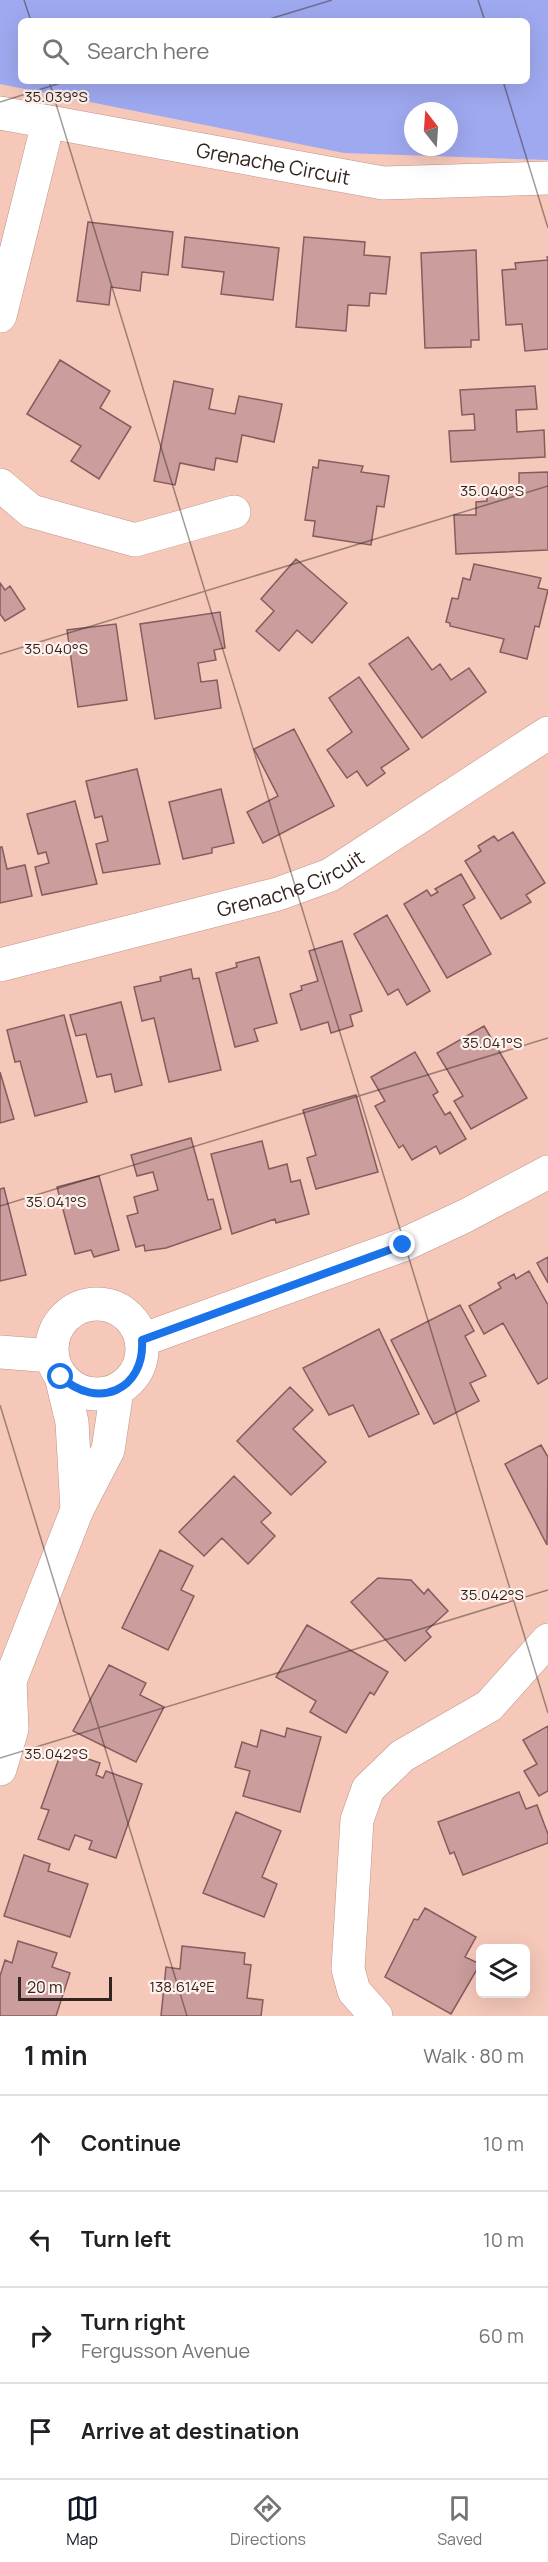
<!DOCTYPE html>
<meta charset="utf-8">
<style>
:root{--surface:#fff;--page:#f2f2f2;--text:#202124;--muted:#757577;--line:#e0e0e0;--accent:#111827}
body{margin:0;font-family:Manrope,sans-serif;background:var(--page);color:var(--text)}
.controls{position:absolute;right:18px;bottom:18px;display:grid;overflow:hidden;border-radius:9px;box-shadow:0 6px 24px #0002}
.controls button{width:54px;height:54px;display:grid;place-items:center;padding:0;border:0;border-bottom:2px solid var(--line);background:var(--surface);color:var(--text);font:30px sans-serif}
.compass{position:absolute;left:404px;top:102px;width:54px;height:54px;border-radius:50%;background:var(--surface);box-shadow:0 6px 24px #0002;rotate:343deg}
.scale{position:absolute;left:18px;bottom:15px;width:94px;box-sizing:border-box;padding-left:6px;border:3px solid #33231e;border-top:0;font-size:16px;line-height:21px;white-space:nowrap;color:#33231e;-webkit-text-stroke:4px #fff1ec;paint-order:stroke}
.stop{position:absolute;width:18px;height:18px;margin:-14px;border:4px solid #1a73e8;border-radius:50%;background:#fff}
.stop.end{background:#1a73e8;border-color:#fff;box-shadow:0 2px 6px #0008}
.list{margin:0;padding:0;list-style:none}
h2{display:flex;justify-content:space-between;align-items:center;height:78px;margin:0;padding:0 24px;font-size:26px}
h2 small{font-size:20px;font-weight:400;color:var(--muted)}
.list li{display:grid;grid-template-columns:39px 1fr auto;gap:18px;align-items:center;box-sizing:border-box;height:96px;padding:0 24px;border-top:2px solid var(--line)}
.list b{display:block;font-size:22px;white-space:nowrap}
.list p{margin:0;font-size:20px;white-space:nowrap;color:var(--muted)}
.list em{font-size:20px;font-style:normal;color:var(--muted)}
.icon{flex:none;width:33px;height:33px;fill:none;stroke:currentColor;stroke-width:2;stroke-linecap:round;stroke-linejoin:round}
.map{position:relative;flex:none;width:548px;height:2016px;overflow:hidden}
.search{position:absolute;background:var(--surface);box-shadow:0 6px 24px #0002;left:18px;right:18px;top:18px;height:66px;display:flex;align-items:center;gap:15px;box-sizing:border-box;padding:0 21px;border-radius:9px;color:var(--muted);font-size:22px}
.sheet{height:462px;background:var(--surface)}
nav{display:flex;justify-content:space-around;align-items:center;box-sizing:border-box;height:84px;border-top:2px solid var(--line);background:var(--surface);font-size:16px;color:var(--muted)}
nav a{display:grid;justify-items:center;gap:3px}
nav .on{color:var(--accent)}
.map>svg:first-child{display:block}
</style>
<div class="map">
<svg width="548" height="2016" viewBox="0 0 548 2016">
<rect width="100%" height="100%" fill="#f5c8ba"/>
<path fill="#9fa9f0" fill-rule="evenodd" d="M0 0H548V160L344 153 0 84ZM21 21H527V81H21ZM413 111H449V147H413Z"/>
<path fill="#cb9d9d" stroke="#865c5d" stroke-width="1.5" d="M88 222 173 232 168 275 142 272 140 291 111 287 109 305 77 301Z
M185 237 279 248 273 300 221 294 224 272 182 267Z
M304 237 365 242 364 255 390 257 386 294 370 293 369 306 348 305 346 331 296 327Z
M476 250 479 340H471V347L425 348 421 253Z
M547 257H548V349L525 351 522 324 506 325 502 270 516 269 515 263 548 260Z
M60 360 110 391 100 408 131 427 99 479 71 461 81 446 27 414Z
M174 381 213 389 209 409 235 414 239 396 282 404 274 442 242 435 237 462 216 458 214 470 180 463 175 485 154 481Z
M535 386 537 409 516 410 517 432 544 430 545 457 451 462 449 431 475 430 474 414 462 415 460 390Z
M319 460 363 466 361 472 389 476 384 507 377 506 371 545 313 536 315 521 305 520 313 467 318 468Z
M548 472V550L456 554 454 515H476V502L487 501V492L519 490V473Z
M296 559 347 603 312 643 297 630 279 651 256 631 274 611 261 599Z
M474 564 541 578 538 588 548 590 539 627 535 626 527 659 500 652 504 639 450 626V623L446 622 452 598 458 599 463 578 470 580Z
M0 583 5 590 10 586 25 609 5 621 0 614Z
M220 612 225 648 214 650 216 660 198 663 201 682 217 680 221 708 155 719 140 624Z
M116 624 127 700 78 707 67 630Z
M408 637 432 670 440 664 451 680 469 668 486 692 422 738 369 664Z
M359 677 409 749 381 768 385 773 367 786 357 771 347 778 327 750 352 732 329 698Z
M294 729 334 806 263 843 247 812 278 796 254 749Z
M137 769 160 864 103 873 96 844 108 841 102 816 95 818 86 781Z
M221 789 234 843 212 848V853L183 859 169 802Z
M75 801 97 884 42 895 35 867 49 863 46 852 38 854 27 814Z
M513 832 545 883 526 895 531 902 501 919 465 861 481 851 478 846 494 836 498 841Z
M0 847H2L7 869 25 865 32 896 0 903Z
M461 874 475 898 463 905 491 954 447 978 404 904 427 890 431 896 438 892 435 889Z
M387 915 430 991 407 1005 398 989 388 995 354 934Z
M342 941 362 1011 350 1015 353 1026 331 1033 328 1022 301 1030 290 994 302 990 301 986 318 981 309 951Z
M259 957 277 1023 254 1029 258 1041 235 1047 216 973 237 967 236 963Z
M191 969 193 979 199 978 221 1070 169 1082 154 1018 142 1021 134 987 161 981 160 977Z
M121 1002 142 1085 115 1092 111 1074 97 1077 86 1034 76 1036 70 1015Z
M64 1015 87 1102 35 1116 20 1061 15 1062 7 1030Z
M484 1026 527 1098 471 1129 454 1101 463 1096 437 1053Z
M415 1052 438 1092 433 1095 445 1115 450 1112 466 1139 440 1154 436 1146 412 1160 403 1145 399 1148 375 1106 385 1101 371 1077Z
M0 1072 14 1119 0 1123Z
M356 1095 378 1172 316 1189 307 1158 316 1155 303 1110Z
M191 1138 208 1200 213 1199 221 1229 166 1248 145 1251 144 1245 136 1247 127 1216 138 1213 134 1197 158 1190 153 1172 137 1176 131 1155Z
M262 1141 269 1169 287 1164 291 1182 300 1180 309 1214 276 1223 275 1219 232 1234 211 1154Z
M99 1176 119 1250 94 1257 91 1250 75 1254 57 1187Z
M4 1188 26 1275 0 1281V1189Z
M548 1257V1283L537 1263Z
M529 1271 548 1305V1378L538 1384 503 1323 484 1334 469 1306 501 1288 498 1283 514 1274 516 1279Z
M460 1305 474 1331 465 1336 486 1376 470 1383 479 1401 434 1424 391 1340Z
M379 1329 419 1414 369 1437 353 1405 329 1415 303 1368Z
M290 1387 313 1410 293 1429 326 1462 291 1495 237 1441Z
M541 1445 548 1457 547 1545 505 1464Z
M234 1476 271 1513 261 1522 275 1536 248 1564 222 1538 204 1556 179 1532Z
M160 1550 193 1566 181 1590 194 1596 168 1650 122 1628Z
M378 1578 411 1580 424 1594 428 1589 448 1611 426 1631 431 1637 405 1661 351 1602Z
M307 1625 388 1672 374 1695 370 1692 346 1733 310 1712 316 1701 276 1677Z
M109 1665 146 1683 140 1695 164 1707 136 1762 73 1731Z
M548 1726V1791L539 1796 524 1771 537 1764 523 1740Z
M287 1728 321 1737 300 1812 243 1796 250 1771 235 1767 242 1742 257 1747 261 1730 285 1737Z
M62 1750 100 1763 96 1775 103 1778 106 1771 142 1784 116 1858 89 1849 92 1841 75 1835 69 1850 38 1839 49 1810 41 1808Z
M519 1792 526 1809 537 1805 548 1834V1843L463 1875 454 1852 450 1854 438 1822Z
M236 1812 281 1831 262 1877 277 1884 264 1917 203 1893Z
M24 1855 50 1864 48 1871 88 1884 70 1937 4 1916Z
M425 1908 476 1937 465 1957 480 1964 451 2014 385 1977 414 1919 418 1920Z
M18 1941 57 1953 52 1967 70 1973 56 2016H0V1976L5 1960 12 1963Z
M182 1946 245 1953 244 1964 251 1965 247 1998 263 2000 261 2016H161L166 1967 180 1969Z"/>
<g fill="none" stroke-linecap="round" stroke-linejoin="round">
<defs>
<g id="minor">
<path id="s1" d="M0 113 383 183 548 178"/>
<path d="M0 316 48 123"/>
<path d="M0 485 31 511 135 540 234 512"/>
<path id="s2" d="M0 965 278 894 330 875 548 733"/>
<circle cx="97" cy="1349" r="45"/>
<path d="M142 1340 403 1245 465 1216 548 1172"/>
<path d="M0 1352 52 1356"/>
<path d="M61 1376 72 1422 77 1510"/>
<path d="M0 1692 10 1681 77 1510 108 1450 117 1390"/>
<path d="M0 1769 12 1729 10 1681"/>
<path d="M376 2016 354 1991 348 1969 357 1820 368 1789 402 1756 489 1706 548 1640"/>
</g>
</defs>
<use href="#minor" stroke="#bf9487" stroke-width="34"/>
<use href="#minor" stroke="#fff" stroke-width="33"/>
</g>
<g fill="none" stroke-linecap="round" stroke-linejoin="round">
<path stroke="#1a73e8" stroke-width="8" d="M61 1377C97 1410 145 1391 142 1340L403 1245"/>
</g>
<path fill="none" stroke="#33231e" stroke-width="1.5" stroke-opacity="0.45" d="M24 0 31 21M478 0 485 21M263 21 332 0M49 81 548 1713M503 81 548 228M0 102 67 81M0 654 548 486M0 1206 548 1038M0 1405 187 2016M0 1758 548 1590"/>
<g text-anchor="middle" dominant-baseline="central" stroke-width="4.5" stroke-linejoin="round" paint-order="stroke">
<g font-size="20" fill="#33231e" stroke="#fff1ec">
<text stroke="none"><textPath href="#s1" startOffset="278">Grenache Circuit</textPath></text>
<text stroke="none"><textPath href="#s2" startOffset="302">Grenache Circuit</textPath></text>
</g>
</g>
<g font-size="15" text-anchor="middle" fill="#33231e" stroke="#fff1ec" stroke-width="4.5" stroke-linejoin="round" paint-order="stroke">
<text x="56" y="102">35.039°S</text>
<text x="492" y="496">35.040°S</text>
<text x="56" y="654">35.040°S</text>
<text x="492" y="1048">35.041°S</text>
<text x="56" y="1207">35.041°S</text>
<text x="492" y="1600">35.042°S</text>
<text x="56" y="1759">35.042°S</text>
<text x="182" y="1992">138.614°E</text>
</g>
</svg>
<div class="controls">
<button><svg class="icon" aria-label="layers" viewBox="0 0 24 24"><path d="M12 4l9 5-9 5-9-5zM3 14l9 5 9-5"/></svg></button>
</div>
<svg class="compass" viewBox="-18 -18 36 36"><path d="M0-13l5 13h-10z" fill="#e53935"/><path d="M0 13l5-13h-10z" fill="#757577"/></svg>
<div class="scale">20 m</div>
<div class="stop" style="left:61px;top:1377px"></div>
<div class="stop end" style="left:403px;top:1245px"></div>
<div class="search"><svg class="icon" aria-label="search" viewBox="0 0 24 24"><circle cx="10" cy="10" r="6"/><path d="M15 15l6 6"/></svg>Search here</div>
</div>
<section class="sheet">
<h2>1 min<small>Walk · 80 m</small></h2>
<ul class="list">
<li><svg class="icon" aria-label="ahead" viewBox="0 0 24 24"><path d="M12 20V5M6 11l6-6 6 6"/></svg><div><b>Continue</b></div><em>10 m</em></li>
<li><svg class="icon" aria-label="left" viewBox="0 0 24 24"><path d="M17 20v-9H6M10 6l-5 5 5 5"/></svg><div><b>Turn left</b></div><em>10 m</em></li>
<li><svg class="icon" aria-label="right" viewBox="0 0 24 24"><path d="M7 20v-9h11M14 6l5 5-5 5"/></svg><div><b>Turn right</b><p>Fergusson Avenue</p></div><em>60 m</em></li>
<li><svg class="icon" aria-label="arrive" viewBox="0 0 24 24"><path d="M6 21V4h12l-3 4 3 4H6"/></svg><div><b>Arrive at destination</b></div></li>
</ul>
</section>
<nav>
<a class="on"><svg class="icon" aria-label="map" viewBox="0 0 24 24"><path d="M3 6l6-2 6 2 6-2v14l-6 2-6-2-6 2zM9 4v14M15 6v14"/></svg>Map</a>
<a><svg class="icon" aria-label="directions" viewBox="0 0 24 24"><path d="M12 3l9 9-9 9-9-9zM9 14v-3h6M13 9l2 2-2 2"/></svg>Directions</a>
<a><svg class="icon" aria-label="saved" viewBox="0 0 24 24"><path d="M7 4h10v16l-5-4-5 4z"/></svg>Saved</a>
</nav>
